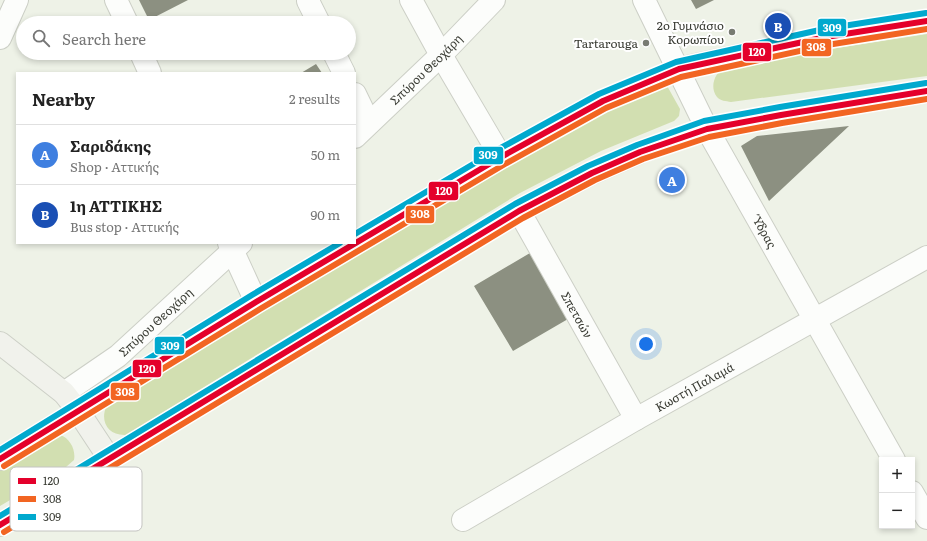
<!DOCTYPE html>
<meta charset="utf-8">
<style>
:root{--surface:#fff;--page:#f2f2f2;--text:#222;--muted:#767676;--line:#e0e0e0;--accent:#111827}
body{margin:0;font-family:Literata,serif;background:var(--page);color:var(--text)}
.controls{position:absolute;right:12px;bottom:12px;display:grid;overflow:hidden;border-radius:0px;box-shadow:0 2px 6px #0003}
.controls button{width:36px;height:36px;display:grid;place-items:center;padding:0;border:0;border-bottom:1px solid var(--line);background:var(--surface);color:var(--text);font:20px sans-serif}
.you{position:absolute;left:646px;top:344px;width:14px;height:14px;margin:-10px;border:3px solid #fff;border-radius:50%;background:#1a73e8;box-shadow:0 0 0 6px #1a73e833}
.badge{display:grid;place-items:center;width:26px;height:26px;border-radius:50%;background:var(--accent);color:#fff;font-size:13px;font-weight:700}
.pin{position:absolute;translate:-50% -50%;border:2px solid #fff;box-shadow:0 1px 4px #0006}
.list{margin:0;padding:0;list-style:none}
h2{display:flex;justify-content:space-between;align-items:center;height:52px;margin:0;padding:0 16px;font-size:17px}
h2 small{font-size:13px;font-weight:400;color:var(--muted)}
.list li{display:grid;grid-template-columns:26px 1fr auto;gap:12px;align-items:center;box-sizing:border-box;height:60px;padding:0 16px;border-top:1px solid var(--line)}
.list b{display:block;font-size:15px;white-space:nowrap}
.list p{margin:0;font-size:13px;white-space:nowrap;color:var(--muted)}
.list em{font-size:13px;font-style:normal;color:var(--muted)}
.icon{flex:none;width:22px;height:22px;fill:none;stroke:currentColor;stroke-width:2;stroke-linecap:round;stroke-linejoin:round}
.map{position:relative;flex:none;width:927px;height:541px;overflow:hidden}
.search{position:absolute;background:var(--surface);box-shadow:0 2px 6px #0003;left:16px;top:16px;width:340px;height:44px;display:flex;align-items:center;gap:10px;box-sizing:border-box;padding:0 14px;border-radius:22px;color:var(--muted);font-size:15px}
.panel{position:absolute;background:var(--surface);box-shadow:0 2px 6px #0003;left:16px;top:72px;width:340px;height:172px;border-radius:0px}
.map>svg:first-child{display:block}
</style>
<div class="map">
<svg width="927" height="541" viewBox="0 0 927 541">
<rect width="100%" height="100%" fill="#eef2e7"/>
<path fill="#d2dfb1" d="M927 34V76L731 102C726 101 720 101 717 97 709 87 715 72 725 67 728 65 731 65 734 64Z
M666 84 680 109 679 116 674 121 601 151 520 193 126 435C108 436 99 421 107 405L503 162 596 111Z
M60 435C70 438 76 450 74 460L66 467 0 506V467Z"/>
<path fill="#8c9081" d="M139 0H188L149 20Z
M691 0H714L696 9Z
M316 64 322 73H301Z
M849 126 769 201 741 146 757 136Z
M530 253 568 319 513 351 474 286Z"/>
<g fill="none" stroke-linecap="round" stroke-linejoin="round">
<defs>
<g id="street">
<path d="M116 0 127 23"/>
<path d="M411 0 441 55 501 157"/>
<path id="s1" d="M644 0 707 129 894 460"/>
<path d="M308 1 319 23"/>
<path d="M0 38 17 0"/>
<path d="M141 53 150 73"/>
<path d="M334 53 344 73"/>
<path d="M355 94 369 123"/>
<path id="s2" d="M355 137 441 55 494 0"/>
<path id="s3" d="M519 211 636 419"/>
<path d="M229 243 256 302"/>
<path id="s4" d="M64 393 118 356 241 243"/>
<path d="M912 492 927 518"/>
<path id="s5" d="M463 520 636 419 927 257"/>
</g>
<path id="secondary" d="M0 343 64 393 78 411 109 458
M0 459 256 302 501 157 603 101 679 69 696 65 826 37 927 21
M0 525 519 211 592 173 640 152 707 129 781 115 927 91"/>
</defs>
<use href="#street" stroke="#cccfc6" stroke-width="24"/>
<use href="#secondary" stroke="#cccfc6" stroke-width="24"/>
<use href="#street" stroke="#fcfdfb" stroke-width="22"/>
<use href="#secondary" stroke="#f1f2ec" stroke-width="22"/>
<defs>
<path id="bus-1" d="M0 459 256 302 501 157 603 101 679 69 826 37 927 21
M0 525 519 211 592 173 640 152 707 129 781 115 927 91"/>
<path id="bus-2" d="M4 466 260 309 505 164 606 108 681 77 827 45 927 29
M4 532 523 218 595 180 643 159 709 137 782 123 927 99"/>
<path id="bus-3" d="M355 234 497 150 599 94 676 62 824 29 926 13
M0 450 252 295 340 243
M0 516 515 204 588 166 637 145 704 121 780 107 926 83"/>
</defs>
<use href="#bus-1" stroke="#fff" stroke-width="9"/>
<use href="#bus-2" stroke="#fff" stroke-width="9"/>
<use href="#bus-3" stroke="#fff" stroke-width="9"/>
<use href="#bus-1" stroke="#e4002b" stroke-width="6"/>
<use href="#bus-2" stroke="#f26522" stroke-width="6"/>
<use href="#bus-3" stroke="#00a9ce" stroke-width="6"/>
</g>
<g fill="#787b72" stroke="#fff" stroke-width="1.5">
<circle cx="732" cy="32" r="4"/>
<circle cx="646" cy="43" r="4"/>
</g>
<g text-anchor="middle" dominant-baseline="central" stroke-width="4" stroke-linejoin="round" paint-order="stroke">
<g font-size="12" fill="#393b33" stroke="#fff" text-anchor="end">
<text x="724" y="25">2ο Γυμνάσιο<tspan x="724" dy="14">Κορωπίου</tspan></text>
<text x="638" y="43">Tartarouga</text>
</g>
<g font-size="12" fill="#393b33" stroke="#fff">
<text stroke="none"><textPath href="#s2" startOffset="98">Σπύρου Θεοχάρη</textPath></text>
<text stroke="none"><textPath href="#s1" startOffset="262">Ύδρας</textPath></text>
<text stroke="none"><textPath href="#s3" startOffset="119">Σπετσών</textPath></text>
<text stroke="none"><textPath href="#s4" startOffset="116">Σπύρου Θεοχάρη</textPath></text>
<text stroke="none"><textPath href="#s5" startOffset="267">Κωστή Παλαμά</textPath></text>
</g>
</g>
<rect x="10" y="467" width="132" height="64" rx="6" fill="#fff" stroke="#c4c4c2" stroke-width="1"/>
<rect x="18" y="478" width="18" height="6" fill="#e4002b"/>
<rect x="18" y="496" width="18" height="6" fill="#f26522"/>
<rect x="18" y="514" width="18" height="6" fill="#00a9ce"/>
<g font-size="11" fill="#393b33">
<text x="43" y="485">120</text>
<text x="43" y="503">308</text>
<text x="43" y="521">309</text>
</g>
<g stroke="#fff" stroke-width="1.5">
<rect x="817" y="18" width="30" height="19" rx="4" fill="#00a9ce"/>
<rect x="801" y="38" width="31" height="19" rx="4" fill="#f26522"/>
<rect x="742" y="42" width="30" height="20" rx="4" fill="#e4002b"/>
<rect x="473" y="146" width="31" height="19" rx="4" fill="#00a9ce"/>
<rect x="428" y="181" width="31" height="20" rx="4" fill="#e4002b"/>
<rect x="405" y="205" width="30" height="19" rx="4" fill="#f26522"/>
<rect x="154" y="336" width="31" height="19" rx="4" fill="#00a9ce"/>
<rect x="132" y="359" width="30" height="19" rx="4" fill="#e4002b"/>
<rect x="110" y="382" width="30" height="19" rx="4" fill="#f26522"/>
</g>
<g font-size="11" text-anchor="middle" font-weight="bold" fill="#fff">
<text x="832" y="32">309</text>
<text x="816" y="51">308</text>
<text x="757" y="56">120</text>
<text x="488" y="159">309</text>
<text x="444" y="195">120</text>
<text x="420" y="218">308</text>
<text x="170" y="350">309</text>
<text x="147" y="373">120</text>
<text x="125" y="396">308</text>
</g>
</svg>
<div class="controls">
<button>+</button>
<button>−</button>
</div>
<div class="you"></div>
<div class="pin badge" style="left:672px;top:180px;background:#3f7fe0">A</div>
<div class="pin badge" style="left:778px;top:26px;background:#1a4fb4">B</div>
<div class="search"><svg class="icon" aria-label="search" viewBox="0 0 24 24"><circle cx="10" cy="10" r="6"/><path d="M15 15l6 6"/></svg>Search here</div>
<section class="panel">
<h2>Nearby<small>2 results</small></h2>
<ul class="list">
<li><span class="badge" style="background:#3f7fe0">A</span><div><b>Σαριδάκης</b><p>Shop · Αττικής</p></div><em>50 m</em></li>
<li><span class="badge" style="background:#1a4fb4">B</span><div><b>1η ΑΤΤΙΚΗΣ</b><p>Bus stop · Αττικής</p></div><em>90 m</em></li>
</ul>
</section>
</div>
